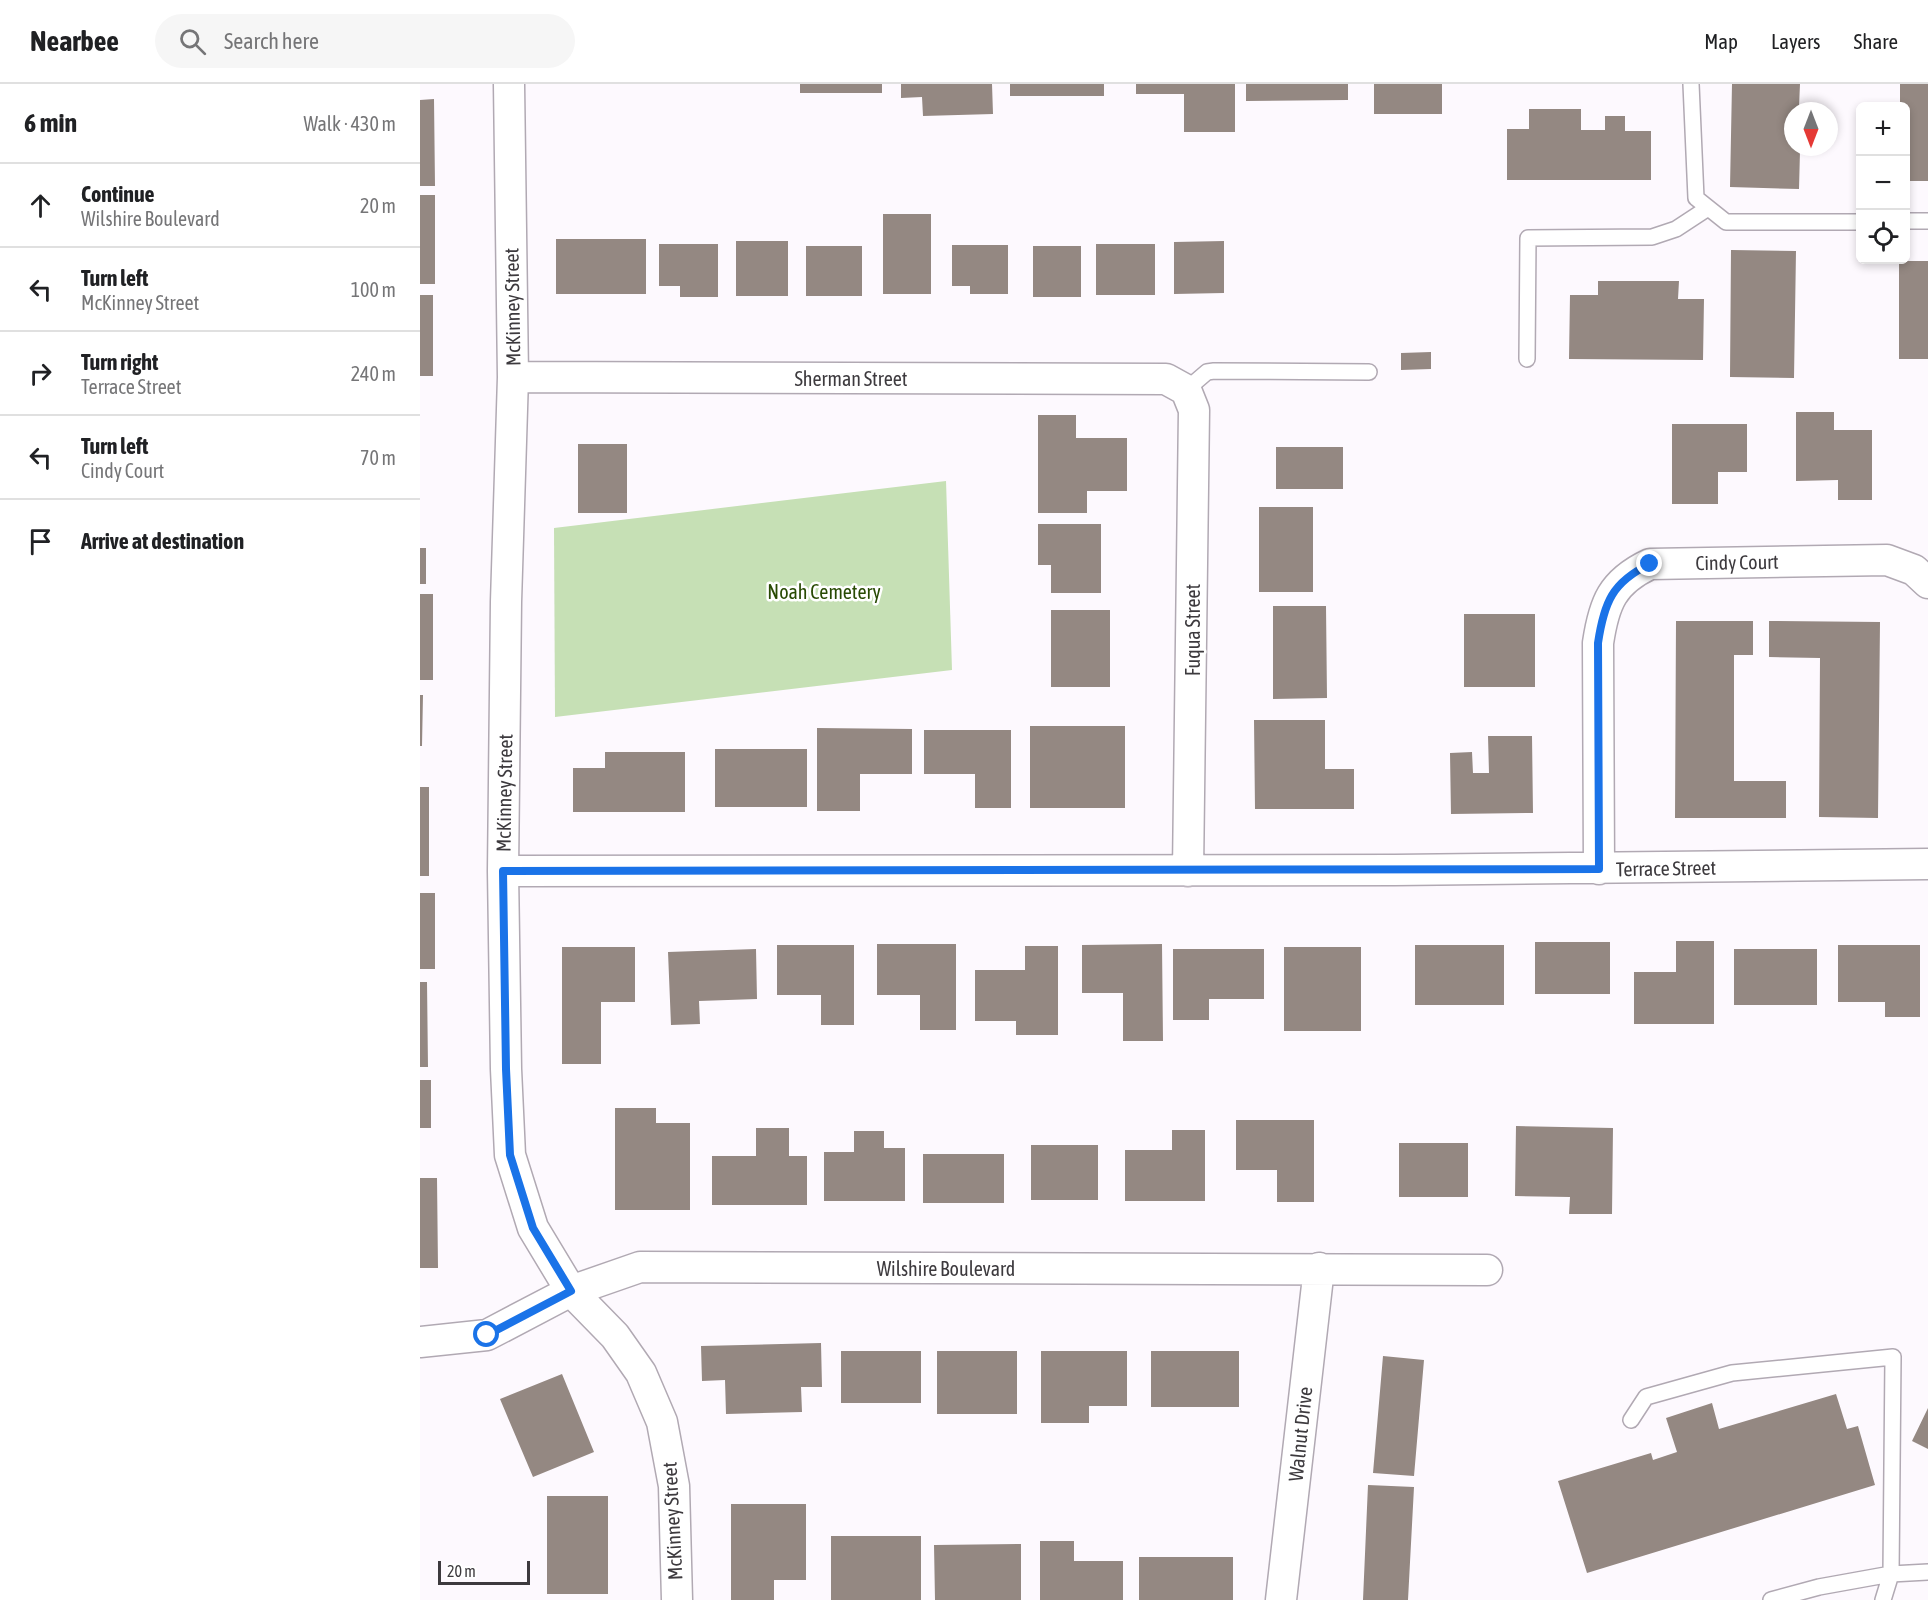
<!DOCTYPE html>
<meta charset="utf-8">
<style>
:root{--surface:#fff;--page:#f6f6f6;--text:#202124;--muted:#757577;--line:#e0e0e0}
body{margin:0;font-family:"Asap Condensed",sans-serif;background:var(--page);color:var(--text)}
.controls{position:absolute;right:18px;top:18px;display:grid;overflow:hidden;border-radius:9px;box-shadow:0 3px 9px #0003}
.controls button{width:54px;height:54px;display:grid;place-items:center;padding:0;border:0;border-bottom:2px solid var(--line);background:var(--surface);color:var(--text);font:30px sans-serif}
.compass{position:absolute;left:1364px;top:18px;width:54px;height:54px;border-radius:50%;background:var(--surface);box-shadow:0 3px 9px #0003;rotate:180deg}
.scale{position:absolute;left:18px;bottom:15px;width:92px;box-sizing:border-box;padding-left:6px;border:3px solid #3d3a3e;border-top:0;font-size:16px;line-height:21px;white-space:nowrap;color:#3d3a3e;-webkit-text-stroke:4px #fff;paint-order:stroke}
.stop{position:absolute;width:18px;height:18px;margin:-14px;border:4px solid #1a73e8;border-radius:50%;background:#fff}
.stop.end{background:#1a73e8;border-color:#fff;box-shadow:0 2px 6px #0008}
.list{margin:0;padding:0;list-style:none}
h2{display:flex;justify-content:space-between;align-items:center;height:78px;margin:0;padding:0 24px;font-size:26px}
h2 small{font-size:20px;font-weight:400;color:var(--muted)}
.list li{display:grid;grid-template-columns:39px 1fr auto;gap:18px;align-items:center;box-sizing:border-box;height:84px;padding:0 24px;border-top:2px solid var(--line)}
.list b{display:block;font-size:22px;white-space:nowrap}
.list p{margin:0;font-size:20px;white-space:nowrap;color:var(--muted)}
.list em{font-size:20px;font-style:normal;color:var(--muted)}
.icon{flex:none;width:33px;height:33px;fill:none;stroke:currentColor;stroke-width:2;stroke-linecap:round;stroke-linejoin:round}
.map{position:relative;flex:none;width:1508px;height:1516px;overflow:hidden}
header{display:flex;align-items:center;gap:36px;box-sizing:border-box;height:84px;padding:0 30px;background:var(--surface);border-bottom:2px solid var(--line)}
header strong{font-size:28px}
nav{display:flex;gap:33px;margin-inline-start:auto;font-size:21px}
.search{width:420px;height:54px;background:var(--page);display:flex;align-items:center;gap:15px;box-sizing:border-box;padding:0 21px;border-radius:33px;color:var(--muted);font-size:22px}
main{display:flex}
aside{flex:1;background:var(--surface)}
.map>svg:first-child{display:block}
</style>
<header>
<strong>Nearbee</strong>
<div class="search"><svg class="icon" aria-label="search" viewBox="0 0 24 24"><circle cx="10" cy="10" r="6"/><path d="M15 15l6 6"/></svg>Search here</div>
<nav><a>Map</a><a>Layers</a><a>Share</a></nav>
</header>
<main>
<aside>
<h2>6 min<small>Walk · 430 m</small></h2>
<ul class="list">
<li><svg class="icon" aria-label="ahead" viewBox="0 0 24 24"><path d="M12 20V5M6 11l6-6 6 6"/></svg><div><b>Continue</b><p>Wilshire Boulevard</p></div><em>20 m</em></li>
<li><svg class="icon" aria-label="left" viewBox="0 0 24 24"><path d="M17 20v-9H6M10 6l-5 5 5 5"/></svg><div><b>Turn left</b><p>McKinney Street</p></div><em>100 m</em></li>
<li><svg class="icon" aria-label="right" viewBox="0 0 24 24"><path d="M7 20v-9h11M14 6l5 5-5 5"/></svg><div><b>Turn right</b><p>Terrace Street</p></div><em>240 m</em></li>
<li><svg class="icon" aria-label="left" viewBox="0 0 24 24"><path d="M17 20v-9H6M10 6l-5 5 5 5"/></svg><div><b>Turn left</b><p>Cindy Court</p></div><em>70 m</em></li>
<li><svg class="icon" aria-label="arrive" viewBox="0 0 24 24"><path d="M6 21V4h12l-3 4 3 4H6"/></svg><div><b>Arrive at destination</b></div></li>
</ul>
</aside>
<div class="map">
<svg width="1508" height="1516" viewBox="0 0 1508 1516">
<rect width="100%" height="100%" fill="#fdf9fe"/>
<path fill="#c6e0b5" d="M526 397 532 586 135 633 134 444Z"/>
<path fill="#948882" d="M380 0H462V9H380Z
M481 0H572L573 30 503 32 502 13 481 14Z
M590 0H684V12H590Z
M716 0H815V48H764V10H716Z
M826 0H928V16L826 17Z
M954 0H1022V30H954Z
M1312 0H1380L1379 23H1403V27H1373V63H1402V68L1380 67 1379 105 1310 103Z
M1480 0H1508V97H1486V22H1480Z
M14 15 15 102H0V16Z
M1109 25H1161V46H1185V32H1205V47H1231V96H1087V45H1109Z
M0 111H15V200H0Z
M463 130H511V210H463Z
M136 155H226V210H136Z
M316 157H368V212H316Z
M804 157V209L754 210V158Z
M239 160H298V213H260V202H239Z
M676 160H735V211H676Z
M532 161H588V210H550V202H532Z
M386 162H442V212H386Z
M613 162H661V213H613Z
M1311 166 1376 167 1374 294 1310 293Z
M1479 177H1508V275H1479Z
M1178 197H1259L1258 215H1284L1283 276 1149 275 1150 211H1178Z
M0 211H13V292H0Z
M1011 268V285L981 286V269Z
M1376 328H1414V346H1452V416H1418V396L1376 397Z
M618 331H656V354H707V407H667V429H618Z
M1252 340H1327V388H1298V420H1252Z
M158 360H207V429H158Z
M856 363H923V405H856Z
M839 423H893V508H839Z
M618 440H681V509H631V481H618Z
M0 464H6V500H0Z
M0 510H13V596H0Z
M853 522H906L907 614 853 615Z
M631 526H690V603H631Z
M1044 530H1115V603H1044Z
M1256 537H1333V571H1314V697H1366V734H1255Z
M1349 537 1460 538 1458 734 1399 733 1400 574 1349 573Z
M0 611H3L2 662H0Z
M834 636H905V685H934V725H835Z
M610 642H705V724H610Z
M397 644 492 645V690H440V727H397Z
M504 646H591V724H555V690H504Z
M1068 652H1112L1113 729 1031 730 1030 669 1052 668 1053 689H1069Z
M295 665H387V723H295Z
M185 668H265V728H153V684H185Z
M0 703H9V792H0Z
M0 809H15V885H0Z
M1256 857H1294V940H1214V888H1256Z
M1115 858H1190V910H1115Z
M457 860H536V946H500V911H457Z
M742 860 743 957H703V909H662V861Z
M357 861H434V941H401V911H357Z
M995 861H1084V921H995Z
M1418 861H1500V933H1465V918H1418Z
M605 862H638V951H596V937H555V886H605Z
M142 863H215V918H181V980H142Z
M864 863H941V947H864Z
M336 865 337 915 279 917 280 940 251 941 248 868Z
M753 865H844V915H789V936H753Z
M1314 865H1397V921H1314Z
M0 898H7L8 983H0Z
M0 996H11V1044H0Z
M195 1024H236V1039H270V1126H195Z
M816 1036H894V1118H857V1086H816Z
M1096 1042 1193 1044 1192 1130H1149L1150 1113 1095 1112Z
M336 1044H369V1072H387V1121H292V1072H336Z
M752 1046H785V1117H705V1066H752Z
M434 1047H464V1064H485V1117H404V1068H434Z
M979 1059H1048V1113H979Z
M611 1061H678V1116H611Z
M503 1070H584V1119H503Z
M0 1094H17L18 1184H0Z
M401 1259 402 1303H381L382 1328 306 1330 305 1296 282 1297 281 1262Z
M421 1267H501V1319H421Z
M517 1267H597V1330H517Z
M621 1267H707V1322H669V1339H621Z
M731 1267H819V1323H731Z
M963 1272 1004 1276 994 1392 953 1389Z
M142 1290 174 1368 113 1393 80 1315Z
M1416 1310 1427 1345 1438 1342 1455 1401 1167 1489 1138 1397 1231 1369 1233 1376 1257 1368 1246 1334 1292 1319 1299 1345Z
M1508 1324V1365L1492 1357Z
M948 1401 994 1403 988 1516H943Z
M127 1412H188V1510H127Z
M311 1420H386V1496H354V1516H311Z
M411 1452H501V1516H411Z
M620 1457H654V1477H703V1516H620Z
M601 1460V1516H515L514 1461Z
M719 1473H813V1516H719Z"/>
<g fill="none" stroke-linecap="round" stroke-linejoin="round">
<defs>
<path id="service" d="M1271 0 1276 114 1306 138H1440
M1486 137H1508
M1107 275 1108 154 1232 153 1256 145 1288 124
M766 306 787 288 794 287 949 288
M1211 1336 1226 1313 1312 1289 1473 1273 1471 1490 1399 1503 1351 1516
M1463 1516 1471 1490 1508 1488"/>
<path id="minor" d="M89 0 93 293 86 518 83 787 86 985 90 1071 113 1144 151 1207 195 1252 221 1289 242 1338 254 1402 257 1516
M93 293 746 295 766 306 774 326 768 787
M1179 785 1178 559C1184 519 1192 498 1230 480L1467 476 1494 486 1508 499
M83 787 975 786 1508 780
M0 1258 67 1251 151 1207 220 1183 1067 1186
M861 1516 899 1184"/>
</defs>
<use href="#service" stroke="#b1a9b3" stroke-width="18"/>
<use href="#minor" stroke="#b1a9b3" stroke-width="33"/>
<use href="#service" stroke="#fff" stroke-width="15"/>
<use href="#minor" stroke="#fff" stroke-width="30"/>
</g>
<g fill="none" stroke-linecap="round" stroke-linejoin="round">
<path stroke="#1a73e8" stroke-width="8" d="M67 1251 151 1207 113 1144 90 1071 86 985 83 787 1179 785 1178 559C1184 519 1192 498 1230 480"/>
</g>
<g text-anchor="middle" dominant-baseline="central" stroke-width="5" stroke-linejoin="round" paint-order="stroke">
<g font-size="20" fill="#3d3a3e" stroke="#fff">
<text transform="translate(92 223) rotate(-91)">McKinney Street</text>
<text x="431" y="294">Sherman Street</text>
<text transform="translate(1317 478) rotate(-1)">Cindy Court</text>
<text transform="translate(772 546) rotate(-90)">Fuqua Street</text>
<text transform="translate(84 709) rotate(-89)">McKinney Street</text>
<text transform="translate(1246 784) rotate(-1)">Terrace Street</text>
<text x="526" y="1184">Wilshire Boulevard</text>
<text transform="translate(880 1350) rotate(-84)">Walnut Drive</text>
<text transform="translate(252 1437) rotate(-93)">McKinney Street</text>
</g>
<g font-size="20" fill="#284a03" stroke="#fff">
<text x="404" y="507">Noah Cemetery</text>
</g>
</g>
</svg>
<div class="controls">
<button>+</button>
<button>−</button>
<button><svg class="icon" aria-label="locate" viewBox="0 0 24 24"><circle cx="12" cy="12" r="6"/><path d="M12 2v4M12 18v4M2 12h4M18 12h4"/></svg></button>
</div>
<svg class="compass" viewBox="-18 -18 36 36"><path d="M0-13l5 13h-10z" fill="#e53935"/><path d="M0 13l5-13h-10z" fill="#757577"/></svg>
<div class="scale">20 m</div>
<div class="stop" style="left:67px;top:1251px"></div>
<div class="stop end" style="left:1230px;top:480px"></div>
</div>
</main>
